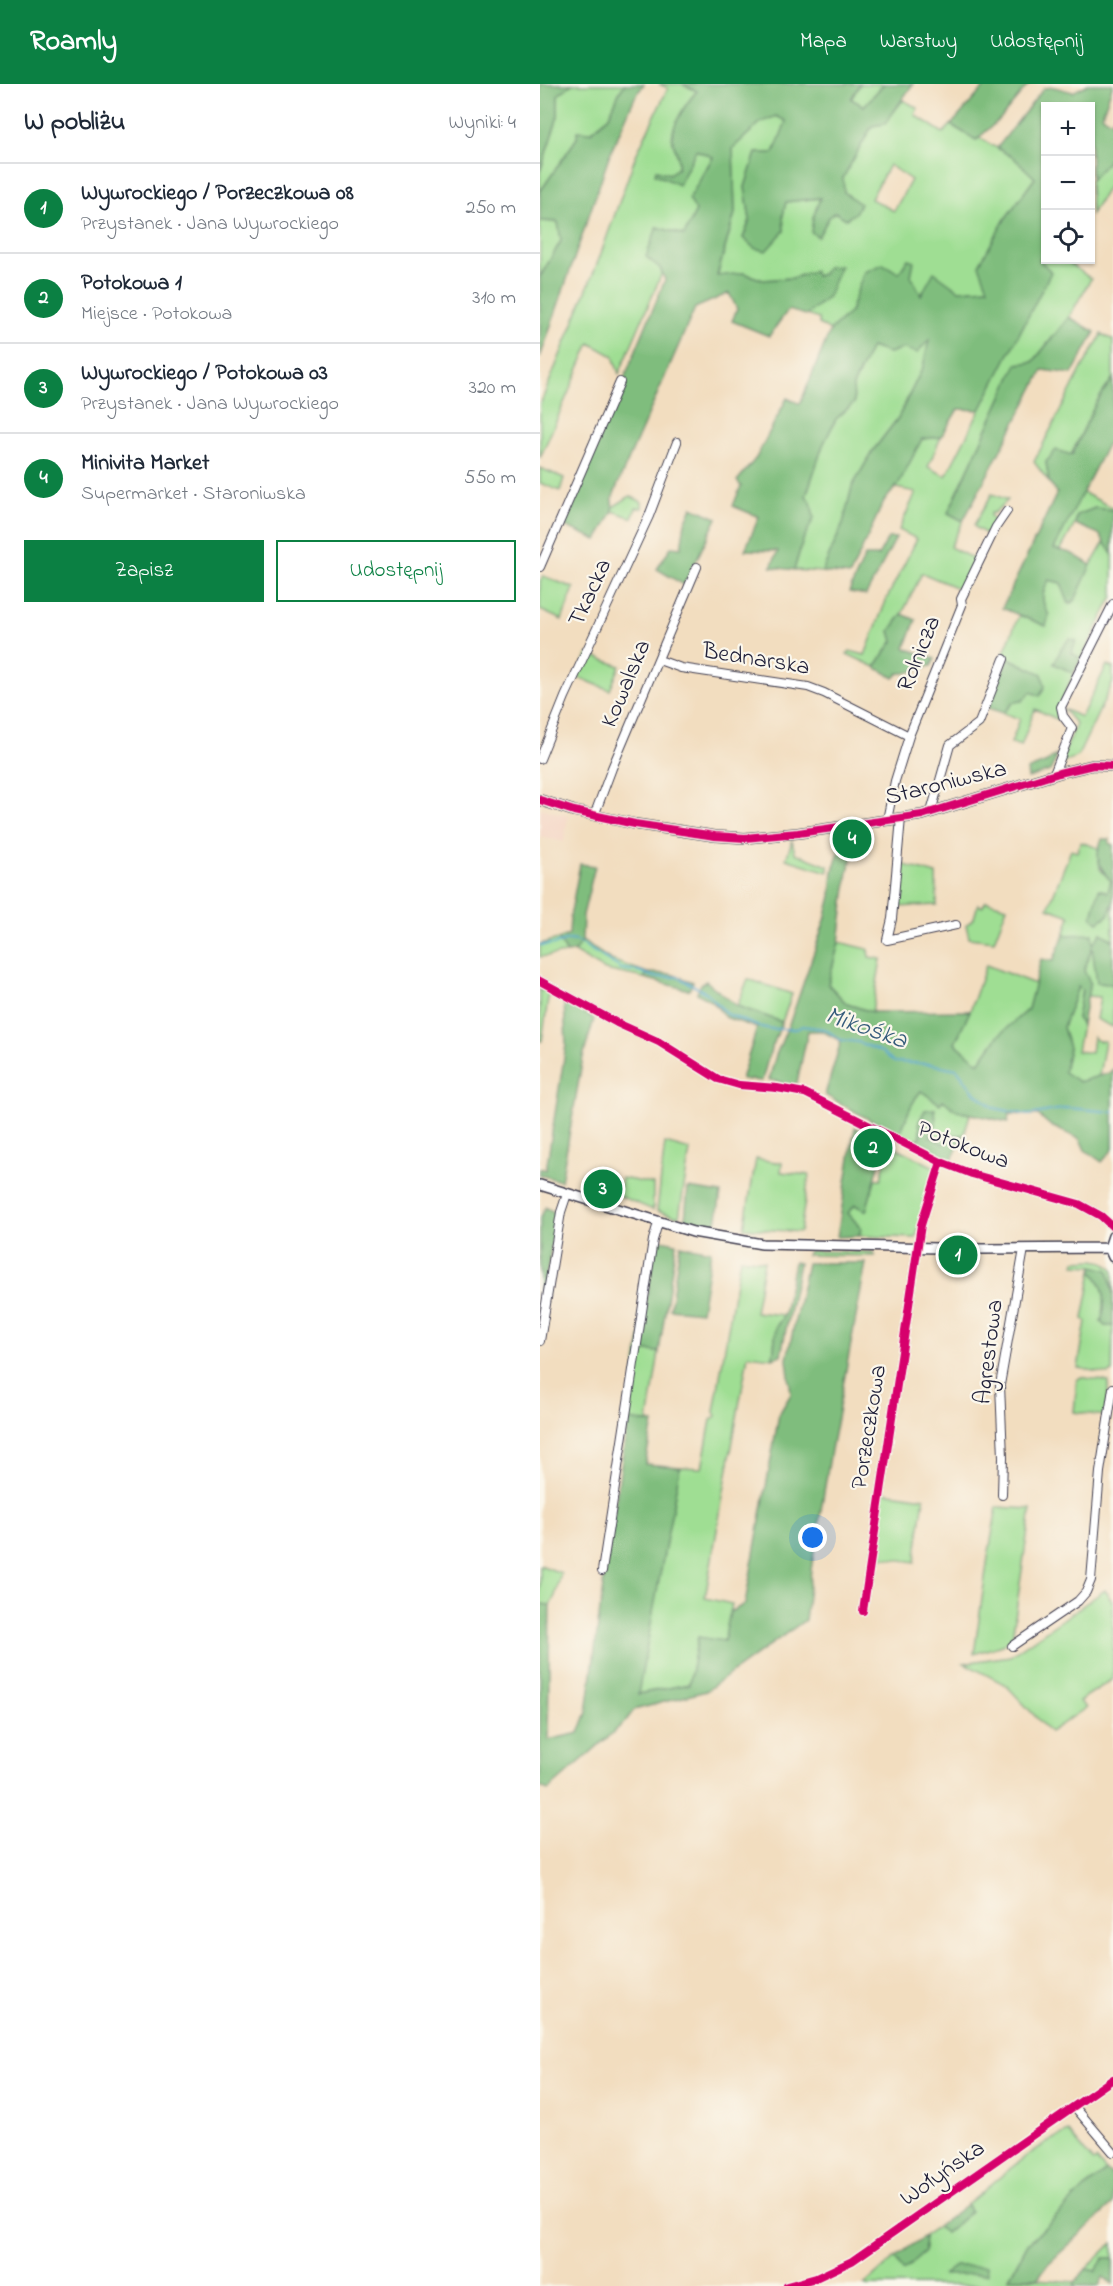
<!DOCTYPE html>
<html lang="pl">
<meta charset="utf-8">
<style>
:root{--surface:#fff;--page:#f6f6f7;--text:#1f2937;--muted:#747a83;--line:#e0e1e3;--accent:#0b8043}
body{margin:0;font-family:"Indie Flower",sans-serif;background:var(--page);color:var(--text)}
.controls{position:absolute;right:18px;top:18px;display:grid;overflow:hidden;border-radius:0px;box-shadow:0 2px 4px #0004}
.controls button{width:54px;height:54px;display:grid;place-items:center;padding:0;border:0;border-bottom:2px solid var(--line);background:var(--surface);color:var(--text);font:30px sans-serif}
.you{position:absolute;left:273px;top:1454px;width:21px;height:21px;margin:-15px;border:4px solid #fff;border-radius:50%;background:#1a73e8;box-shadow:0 0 0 9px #1a73e833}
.badge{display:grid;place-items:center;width:39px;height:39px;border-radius:50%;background:var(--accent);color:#fff;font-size:20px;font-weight:700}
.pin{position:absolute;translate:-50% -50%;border:3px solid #fff;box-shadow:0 2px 6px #0006}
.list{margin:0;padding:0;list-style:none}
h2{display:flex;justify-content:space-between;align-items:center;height:78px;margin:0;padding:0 24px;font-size:26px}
h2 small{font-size:20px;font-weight:400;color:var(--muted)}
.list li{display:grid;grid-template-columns:39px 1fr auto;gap:18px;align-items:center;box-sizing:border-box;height:90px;padding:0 24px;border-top:2px solid var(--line)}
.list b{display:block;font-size:22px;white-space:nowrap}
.list p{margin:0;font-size:20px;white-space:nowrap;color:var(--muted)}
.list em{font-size:20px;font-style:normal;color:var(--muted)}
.actions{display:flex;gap:12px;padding:18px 24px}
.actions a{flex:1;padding:14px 0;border:2px solid var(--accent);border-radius:0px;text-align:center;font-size:21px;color:var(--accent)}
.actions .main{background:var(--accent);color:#fff}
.icon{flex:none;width:33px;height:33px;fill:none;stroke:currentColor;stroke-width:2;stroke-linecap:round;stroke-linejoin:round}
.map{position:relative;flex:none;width:573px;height:2202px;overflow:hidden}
header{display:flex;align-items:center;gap:36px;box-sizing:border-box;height:84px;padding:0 30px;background:var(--accent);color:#fff}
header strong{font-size:28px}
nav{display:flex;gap:33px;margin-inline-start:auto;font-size:21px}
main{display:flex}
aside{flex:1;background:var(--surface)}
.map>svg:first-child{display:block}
</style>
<header>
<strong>Roamly</strong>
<nav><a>Mapa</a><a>Warstwy</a><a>Udostępnij</a></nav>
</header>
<main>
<aside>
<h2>W pobliżu<small>Wyniki: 4</small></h2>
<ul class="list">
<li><span class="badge">1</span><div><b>Wywrockiego / Porzeczkowa 08</b><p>Przystanek · Jana Wywrockiego</p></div><em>250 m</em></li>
<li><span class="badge">2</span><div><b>Potokowa 1</b><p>Miejsce · Potokowa</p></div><em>310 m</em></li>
<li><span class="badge">3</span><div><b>Wywrockiego / Potokowa 03</b><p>Przystanek · Jana Wywrockiego</p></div><em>320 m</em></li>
<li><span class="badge">4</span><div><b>Minivita Market</b><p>Supermarket · Staroniwska</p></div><em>550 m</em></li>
</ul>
<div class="actions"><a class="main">Zapisz</a><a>Udostępnij</a></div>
</aside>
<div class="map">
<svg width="573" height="2202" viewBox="0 0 573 2202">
<rect width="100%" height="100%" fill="#fbf7ec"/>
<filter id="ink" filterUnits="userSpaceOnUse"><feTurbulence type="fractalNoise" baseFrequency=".0167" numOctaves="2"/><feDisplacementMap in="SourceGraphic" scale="12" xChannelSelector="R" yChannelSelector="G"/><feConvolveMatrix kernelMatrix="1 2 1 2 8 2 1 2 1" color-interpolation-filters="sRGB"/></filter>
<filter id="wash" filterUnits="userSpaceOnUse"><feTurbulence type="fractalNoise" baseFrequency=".008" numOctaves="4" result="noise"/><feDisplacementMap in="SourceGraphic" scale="24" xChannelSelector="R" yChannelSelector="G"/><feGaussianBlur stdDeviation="1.35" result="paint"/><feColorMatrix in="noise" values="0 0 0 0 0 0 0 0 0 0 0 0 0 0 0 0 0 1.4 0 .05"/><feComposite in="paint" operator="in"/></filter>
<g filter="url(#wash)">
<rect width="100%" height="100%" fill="#f2ddbf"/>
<path fill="#f4d3c1" d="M0 724 28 732 24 758 0 753Z"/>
<path fill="#d0c0bc" d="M331 1053 343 1058 340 1078 322 1069Z"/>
<path fill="#9fde93" stroke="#608067" stroke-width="1.5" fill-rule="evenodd" d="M32 0H85L80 7 69 32 51 48 37 54 0 108V88L18 32V11Z
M119 0H142L157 7C148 16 129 44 133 57 136 70 139 69 138 84L129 90 117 86 139 101 156 66 173 73 159 96 156 127 144 151 116 143 120 184 122 189 79 290 73 272 50 259 0 374V321L59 175 96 71 128 4Z
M320 0H344L324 22 311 15Z
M363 16 378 24 375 31 403 49 411 41 436 56 440 54 474 74 495 94 465 135 449 204 419 206 381 211 371 192 359 190 324 188 310 229 290 247 279 240V235L266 231 288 213 283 190 276 192 274 187 253 194 223 196 204 189 177 193 195 129 193 64 220 39 236 32 247 37 234 69H216L205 103 210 136 203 154 244 147 243 131 246 118 280 114 273 134 278 153 289 133 295 127 304 108 303 94 332 42 345 39ZM349 81 371 96 354 127 331 115Z
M573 72V96L551 130 550 96Z
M0 137 18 138 21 157 0 193Z
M505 165 506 176H525L551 195 529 233 493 278 477 280 408 429 423 437 410 463 436 476 422 506 382 489 362 530 350 547 353 557 335 583 307 570 310 567 325 571 347 514 377 455 359 446 376 408 356 404 382 355 401 353 388 383 406 392 486 236 500 176Z
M562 250 573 256V294L556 319 531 371 506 378 509 398 494 378 542 284Z
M390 255 383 283 358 334 332 368 312 403 303 440 282 488 254 486 263 456 273 434 266 412 283 361 296 335 314 319 313 302 331 263 349 269Z
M0 384 24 394 20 407 0 399Z
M542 408 573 424V426L555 424 537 431 535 440 520 467 514 465Z
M452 410 468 416 454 429H451L450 432 453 434 454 438 448 451 436 444 434 441Z
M90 412 102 418V424H96L92 434 73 427V423Z
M565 457 573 471V512L541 575 532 569 514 580 534 589 519 623 518 629 525 639 495 625 481 662 471 659 480 635 463 629 474 618 482 616 491 608 501 590 463 571 479 531 506 542C503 525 499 511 509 496L521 499 530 520 535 516 548 486Z
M3 492 34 504 22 536 0 526V497Z
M48 570 80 582 70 606 37 593Z
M567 581 573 584V598L538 672 520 680 536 640 523 625 541 633Z
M252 757 255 769 288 782V788L246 775Z
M541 758 558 764 560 785 571 797 568 808 560 806 552 833 558 838 568 831 573 819V856L561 849 557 899 573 900V943L556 935 560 913 547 912 550 898 544 887 552 861V851H524L530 832 508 824 531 766 537 768Z
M361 780 396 790 397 821 356 823Z
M446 817 467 823 454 857 429 854 426 841 434 834 438 820 442 823Z
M18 855 27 869 0 873V860Z
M42 857 71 876 108 889 104 894 65 886 34 868Z
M299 858 328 865 329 873 341 875 332 928 307 920 288 900Z
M446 881 495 900 488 925 458 952 439 979 415 959 430 927Z
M208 895 252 910 242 938 197 922Z
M538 903 542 906 537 934 542 941 537 967 551 969 553 953 558 957H565L559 992 539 998 523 988 529 964 523 943Z
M0 905 9 908 2 957H0Z
M381 1007 399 1019 403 1016 417 1027 430 1030 424 1051H410L404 1060 390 1052 395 1040V1025L385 1026 379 1038 381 1052 374 1060 359 1052C366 1036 370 1019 381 1007Z
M125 1059 150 1066 139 1133 117 1127Z
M349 1060 396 1084 376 1154 319 1152 321 1144 307 1129 315 1121 326 1127 335 1095H341Z
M216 1075 242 1079 241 1088 269 1091 260 1148 204 1144Z
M82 1094 113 1100V1126L72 1109 76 1102 80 1103Z
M269 1167 332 1168 335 1172 267 1171Z
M200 1174 224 1177 215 1228 244 1231 236 1243 233 1274 208 1271 165 1514 192 1520 184 1558 158 1553 149 1600 97 1610 140 1383 162 1384 171 1336 176 1332 174 1328Z
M554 1176 564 1178 573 1185V1210L568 1186 553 1182 535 1181V1177Z
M552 1187C566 1203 567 1217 561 1238L565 1242H573L572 1288 568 1290 538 1284 546 1237 543 1235Z
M98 1266 119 1268 108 1338 88 1336Z
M541 1293 569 1298 565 1332 534 1328 537 1296Z
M343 1408 384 1414 375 1478 334 1472Z
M457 1423 491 1425 472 1554 462 1561 434 1570 448 1473Z
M0 1481 21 1489 15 1512 10 1521 0 1520Z
M565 1506 573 1519V1595L539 1617 546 1624 510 1648 466 1601 424 1579 470 1572Z
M529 2048 553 2078 556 2076 566 2087 545 2104 487 2161 469 2193 535 2198V2202L324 2201 355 2174 363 2186 385 2168 384 2152 397 2143 406 2149 430 2128 427 2120C459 2095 491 2063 529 2048Z
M573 2159V2174H564L555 2187 546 2185Z"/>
<path fill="#7fbd7d" stroke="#50705c" stroke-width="1.5" d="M0 0H32L18 11V32L0 88Z
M85 0H104L95 13 70 70 0 274V193L21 157 18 138 0 137V108L37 54V47L51 48 69 32 80 7Z
M142 0H320L311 15 324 22 344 0H373L345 40 332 42 303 94 304 108 320 120 315 129 306 135 295 128 289 133 278 153 271 148 273 134 280 114 246 118 243 131 244 147 226 167 214 164 203 154 210 136 205 103 216 69H234L246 37 236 32 220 39 193 64 195 129 177 192 204 189 223 196 253 194 274 187 276 192 283 190 287 183 300 182 288 213 266 231 248 226 229 252 192 237 197 225 189 209 155 224 80 395 72 415 73 427 57 456 25 442 34 415 125 196 120 184 106 173 117 143 144 151 156 127 149 115 173 73 156 66 139 101 115 90 116 86 129 90 138 84C139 69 136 70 133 57 129 44 148 17 157 7Z
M447 0H489L460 35 436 56 411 41Z
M548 0H573L562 31 571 37 573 34V72L551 96 550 22H506V165L500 176 511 188 440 326 418 325 401 353 382 355 358 401 344 417 310 491 282 488 303 440 312 403 332 368 358 334 383 283 389 256 377 269 362 264 349 269 331 263 313 302 314 319 296 335 283 361 266 412 271 418 274 434 263 456 254 486 231 483 238 467 205 466 219 433 193 422 201 402 197 397 216 374 247 314 260 320 290 247 310 228 324 188 343 180 359 189 368 175 374 177 371 192 381 211 394 188 419 206 448 204 439 181 465 135 495 94 474 74 457 64 504 4 514 3 533 8Z
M529 233 555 248 532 290 503 286 423 437 408 429 477 280 493 278Z
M573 294V349L514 465 531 469 551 481 535 516 529 520 521 499 509 496C501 509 501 518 509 531L506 542 462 524 517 409 509 398 506 378 516 366 532 371 556 319Z
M152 423 177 434 144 501 117 485 131 463 141 464 145 439Z
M555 424 573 426 572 470 559 450 535 440 537 431Z
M348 454H356L326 511 309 508 325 472H338Z
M362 530 376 536 365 564 395 575 391 582C378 583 371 591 359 589L354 594 335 583 353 557 350 547Z
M529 555 536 556 532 569 541 575 534 589 514 580 521 565Z
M468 574 502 590 505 602 500 612 491 608 482 617 474 618 463 629 448 624Z
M516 671 515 677 510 687 488 694 487 686 507 678Z
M562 755H570L569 759 573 761V819L568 831 558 838 552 833 559 805 568 808 571 797C559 783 554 773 562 755Z
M316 762 308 787 299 858 288 900 307 920 332 928 430 927 415 959 439 979 458 952 488 925 501 875 513 877 524 851 552 850 553 860 561 849 573 856V900L557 899 552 863 544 887 550 898 542 941 537 934 542 906 538 903 523 943 529 964 524 988 539 998 569 989 573 985V1065L562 1078 545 1066 540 1055 511 1042 498 1031 469 1030 468 1038 417 1027 403 1016 400 1020 381 1007C370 1019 366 1036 359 1052L285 1011 301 957 282 947H268L257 999 245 1002 241 998 229 996 236 971 251 935 285 836 291 812 293 787 300 765Z
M40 780 55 782 43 831 42 857 34 868 27 869 18 855 29 851 30 833Z
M108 889 131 890 153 898 149 906 104 894Z
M166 897 197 922 242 938 228 974 222 997 201 995 217 944 185 933 174 919 157 909 161 900Z
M24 915 54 935 43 973 21 1097 0 1091V1084L6 1086 26 961Z
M395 1025 396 1040 390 1052 404 1060 410 1051H424L411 1077 374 1060 381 1052 379 1038 385 1026Z
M315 1043 331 1053 323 1069 340 1078 326 1127 315 1121 308 1129 321 1144 319 1152 297 1153Z
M148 1104 181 1109 176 1139 173 1142 145 1135Z
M6 1123 17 1130 0 1227V1134Z
M117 1155 136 1159 119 1268 98 1266Z
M140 1161 171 1167 161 1228 130 1225Z
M254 1178 259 1179 241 1271 233 1274 236 1243 244 1231Z
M267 1179H326L291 1366 271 1486 265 1536 166 1607 94 1626 85 1638 8 1706 0 1703V1520L10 1521 8 1656 39 1649 47 1628 64 1494 88 1336 113 1339 105 1380 140 1383 98 1610 149 1600 158 1553 184 1557 190 1528 205 1520 239 1330 251 1310 247 1275Z
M553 1182 568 1186 573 1210V1242H565L561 1238C567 1217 566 1203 552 1187Z
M566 2087 573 2092V2120L508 2180 498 2194H469L487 2161 545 2104Z
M427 2120 430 2128 406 2149 397 2143Z
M384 2152 385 2168 363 2187 355 2174Z
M564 2174H573V2200L563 2193 559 2202H535V2198L546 2185 555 2187Z
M415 2182H446L447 2190 403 2191Z"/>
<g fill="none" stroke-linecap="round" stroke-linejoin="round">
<path stroke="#4fa4cb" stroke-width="2" d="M0 861 15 860 29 856 37 857 82 885 99 887 114 893H138L167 909 187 930 217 942 231 945H257L262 942 285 945 301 956 318 958 342 968 354 978 390 980 417 985 434 1008 454 1024 488 1031 528 1024 573 1028"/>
</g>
</g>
<g filter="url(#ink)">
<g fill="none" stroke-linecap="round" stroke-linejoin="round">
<defs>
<path id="minor" d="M0 483 80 298
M119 576 141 584 268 603 284 609 369 652
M0 675 25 613 109 432 137 358
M514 690 532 644 523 632 521 623 573 520
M391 728 410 661 439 639 464 575
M54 732 72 684 157 483
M361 734 352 835 347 856 416 841
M347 736 355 697 369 652 422 521 421 515 456 443 467 427
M0 897 77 939 119 958 178 995 199 1001 237 1004 265 1009 401 1078 432 1090 539 1120 561 1132 573 1143
M0 1257 21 1128 27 1110
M462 1411 463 1373 460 1301 484 1165
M62 1487 113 1156 118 1139
M323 1527 381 1141 401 1078
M472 1562 538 1517 546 1508 551 1496 560 1388 573 1304
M534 2022 573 2068
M247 2202 276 2194 312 2177 573 1995"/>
<path id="tertiary" d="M0 716 34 727 95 740 175 752 205 754 258 749 382 731 519 689 553 681 573 682
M0 1101 153 1148 222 1160 442 1165 569 1164
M573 1152 569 1164 573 1173"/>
</defs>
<use href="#minor" stroke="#413e4f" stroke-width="10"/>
<use href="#tertiary" stroke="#413e4f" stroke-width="12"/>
<use href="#minor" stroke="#fff" stroke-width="8"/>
<use href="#tertiary" stroke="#fff" stroke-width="9"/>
<defs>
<path id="cycleway" d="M0 716 34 727 95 740 175 752 205 754 258 749 382 731 519 689 553 681 573 682
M0 897 77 939 119 958 178 995 199 1001 237 1004 265 1009 401 1078 432 1090 539 1120 561 1132 573 1143
M323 1527 381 1141 401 1078
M247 2202 276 2194 312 2177 573 1995"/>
</defs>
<use href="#cycleway" stroke="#fbf7ec" stroke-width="11"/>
<use href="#cycleway" stroke="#d6006c" stroke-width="8"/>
</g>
</g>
<g text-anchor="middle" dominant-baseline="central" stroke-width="4.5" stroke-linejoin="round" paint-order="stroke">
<g font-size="24" fill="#22223b" stroke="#fbf7ec">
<text transform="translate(51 509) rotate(-65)">Tkacka</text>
<text transform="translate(380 570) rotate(-68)">Rolnicza</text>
<text transform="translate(216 576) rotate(9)">Bednarska</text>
<text transform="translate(87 600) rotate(-67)">Kowalska</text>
<text transform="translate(406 700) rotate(-14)">Staroniwska</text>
<text transform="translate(423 1062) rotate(21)">Potokowa</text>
<text transform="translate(450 1268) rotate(-83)">Agrestowa</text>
<text transform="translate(330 1343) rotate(-81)">Porzeczkowa</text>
<text transform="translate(403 2090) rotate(-35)">Wołyńska</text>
</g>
<g font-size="26" font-style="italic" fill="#365c7c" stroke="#fbf7ec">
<text transform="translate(326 945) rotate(19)">Mikośka</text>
</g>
</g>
</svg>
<div class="controls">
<button>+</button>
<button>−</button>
<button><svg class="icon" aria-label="locate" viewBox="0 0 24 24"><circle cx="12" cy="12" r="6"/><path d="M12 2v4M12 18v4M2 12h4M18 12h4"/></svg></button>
</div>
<div class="you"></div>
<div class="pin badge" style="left:418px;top:1171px">1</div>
<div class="pin badge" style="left:333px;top:1064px">2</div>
<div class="pin badge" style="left:63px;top:1105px">3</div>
<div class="pin badge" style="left:312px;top:755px">4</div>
</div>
</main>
